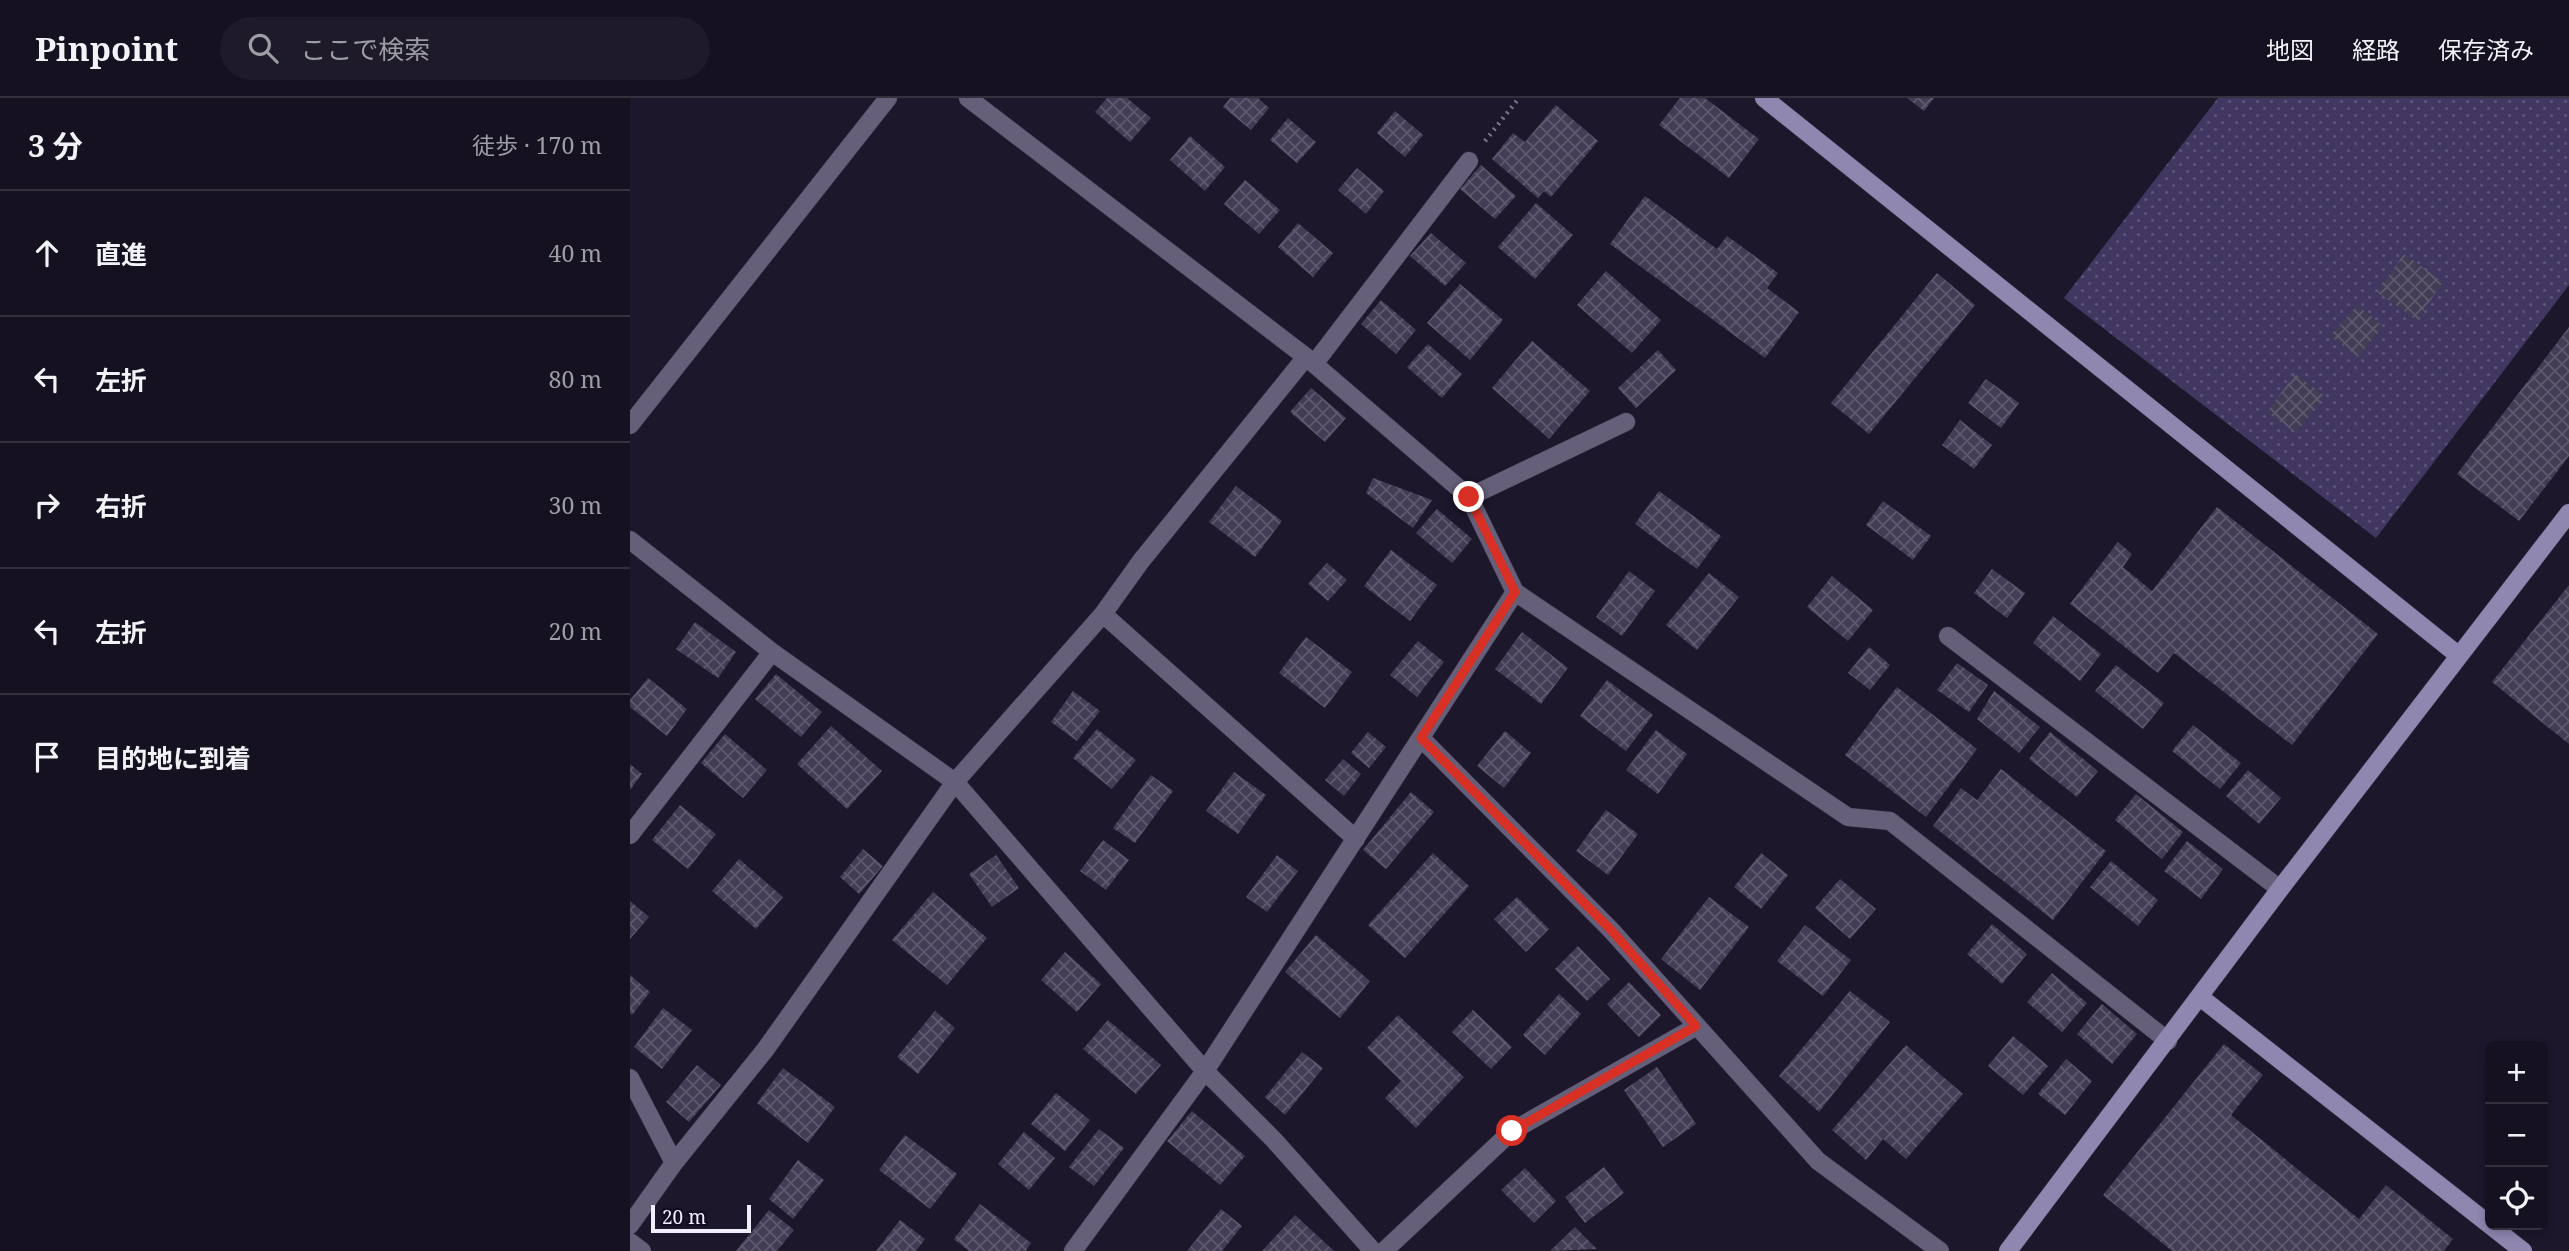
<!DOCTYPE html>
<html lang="ja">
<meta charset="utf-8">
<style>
:root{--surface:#151120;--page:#1e1a29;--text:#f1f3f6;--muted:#9d9da5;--line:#34313e}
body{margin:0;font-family:"Noto Serif","Noto Sans JP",serif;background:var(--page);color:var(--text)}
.controls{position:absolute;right:21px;bottom:21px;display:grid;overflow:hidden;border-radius:10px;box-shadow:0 4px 10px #0003}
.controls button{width:63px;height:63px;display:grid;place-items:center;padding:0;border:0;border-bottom:2px solid var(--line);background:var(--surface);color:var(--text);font:35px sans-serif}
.scale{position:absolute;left:21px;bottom:18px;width:100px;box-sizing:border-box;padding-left:7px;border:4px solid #f1eefd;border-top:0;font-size:19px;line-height:24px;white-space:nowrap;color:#f1eefd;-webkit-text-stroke:5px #130e21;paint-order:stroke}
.stop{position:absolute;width:21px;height:21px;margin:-16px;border:5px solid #d93025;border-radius:50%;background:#fff}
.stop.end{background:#d93025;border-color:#fff;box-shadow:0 2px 7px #0008}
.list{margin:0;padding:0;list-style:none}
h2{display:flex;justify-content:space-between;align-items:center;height:91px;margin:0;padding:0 28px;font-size:30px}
h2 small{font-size:23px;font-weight:400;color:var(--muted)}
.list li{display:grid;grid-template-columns:46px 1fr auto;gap:21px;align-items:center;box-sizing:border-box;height:126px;padding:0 28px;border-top:2px solid var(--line)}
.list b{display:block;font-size:26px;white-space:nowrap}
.list em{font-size:23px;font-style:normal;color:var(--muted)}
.icon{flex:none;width:38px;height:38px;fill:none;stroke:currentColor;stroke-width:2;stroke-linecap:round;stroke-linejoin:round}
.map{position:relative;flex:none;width:1939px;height:1153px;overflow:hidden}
header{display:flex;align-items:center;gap:42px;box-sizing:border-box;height:98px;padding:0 35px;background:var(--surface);border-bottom:2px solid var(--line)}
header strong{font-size:33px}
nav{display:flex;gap:38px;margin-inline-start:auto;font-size:24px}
.search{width:490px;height:63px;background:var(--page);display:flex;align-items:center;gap:18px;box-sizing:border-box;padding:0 24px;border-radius:38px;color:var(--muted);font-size:26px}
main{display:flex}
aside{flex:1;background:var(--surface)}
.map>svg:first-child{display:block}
</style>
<header>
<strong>Pinpoint</strong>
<div class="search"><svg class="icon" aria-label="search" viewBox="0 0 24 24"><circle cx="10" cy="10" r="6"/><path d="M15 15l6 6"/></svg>ここで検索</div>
<nav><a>地図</a><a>経路</a><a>保存済み</a></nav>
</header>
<main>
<aside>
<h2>3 分<small>徒歩 · 170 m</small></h2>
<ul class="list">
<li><svg class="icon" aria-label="ahead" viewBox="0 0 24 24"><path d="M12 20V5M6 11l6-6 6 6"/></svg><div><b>直進</b></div><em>40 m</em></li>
<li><svg class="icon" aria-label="left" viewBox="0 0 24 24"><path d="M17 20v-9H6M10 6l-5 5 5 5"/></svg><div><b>左折</b></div><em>80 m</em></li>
<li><svg class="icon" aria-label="right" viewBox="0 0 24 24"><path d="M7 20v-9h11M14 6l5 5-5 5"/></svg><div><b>右折</b></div><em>30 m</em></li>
<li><svg class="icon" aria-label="left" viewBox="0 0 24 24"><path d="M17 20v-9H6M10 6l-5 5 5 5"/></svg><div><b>左折</b></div><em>20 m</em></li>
<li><svg class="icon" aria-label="arrive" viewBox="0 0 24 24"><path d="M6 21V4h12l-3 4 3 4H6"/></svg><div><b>目的地に到着</b></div></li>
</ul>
</aside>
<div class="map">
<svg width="1939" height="1153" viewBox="0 0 1939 1153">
<defs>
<pattern id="grass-dots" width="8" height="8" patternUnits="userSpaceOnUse" patternTransform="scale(1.75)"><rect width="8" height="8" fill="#413761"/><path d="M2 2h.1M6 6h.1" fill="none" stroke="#5d5479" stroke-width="1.8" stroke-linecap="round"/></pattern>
<pattern id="building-cross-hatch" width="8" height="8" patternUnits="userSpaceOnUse" patternTransform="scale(1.75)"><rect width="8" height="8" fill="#423d54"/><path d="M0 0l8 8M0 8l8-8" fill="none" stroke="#5e596e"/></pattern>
</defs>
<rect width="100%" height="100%" fill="#1c172b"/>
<path fill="url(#grass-dots)" d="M1588 0H1939V187L1746 440 1434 200Z"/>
<path fill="url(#building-cross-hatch)" d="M477 0H497L521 20 500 44 465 14Z
M600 0H628L639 10 621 32 593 9Z
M1050 0H1075L1129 41 1099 80 1029 27Z
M1277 0H1304L1294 13Z
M926 7 968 43 921 99 914 93 908 100 862 61 883 35 895 44Z
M765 13 793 37 775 59 747 35Z
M658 20 686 44 667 65 640 42Z
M560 38 595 69 575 93 540 62Z
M851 67 886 98 865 121 830 91Z
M727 70 754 93 736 116 708 92Z
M615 82 650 112 629 136 594 106Z
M1015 98 1087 151 1097 138 1148 175 1137 190 1169 214 1135 260 980 146Z
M906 105 943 137 905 181 868 149Z
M668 125 703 155 683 179 648 149Z
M801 135 836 165 815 188 780 158Z
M1774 156 1813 184 1787 222 1747 194Z
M976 173 1031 222 1002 255 947 207Z
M1307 175 1345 207 1239 336 1201 305Z
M830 186 873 222 840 262 797 225Z
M751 202 786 232 766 256 731 226Z
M1727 207 1753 228 1728 259 1701 238Z
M1939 229V358L1889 423 1827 376Z
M902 243 960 293 919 341 862 290Z
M798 246 832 276 812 300 777 269Z
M1028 252 1046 272 1006 310 988 290Z
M1665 276 1694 297 1666 335 1637 314Z
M1356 281 1389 305 1371 330 1338 305Z
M681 290 716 320 695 344 660 314Z
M1330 322 1362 347 1344 371 1312 347Z
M743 380 802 402 783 430 736 395Z
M606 388 652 423 625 459 579 424Z
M1029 393 1091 438 1067 471 1005 426Z
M1253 403 1301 438 1283 462 1236 427Z
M1587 409 1748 536 1662 647 1544 555 1528 575 1440 506 1488 444 1502 456 1493 469 1522 493Z
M807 411 842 441 822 465 786 435Z
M761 452 807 487 780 523 734 488Z
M697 465 717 482 698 503 678 486Z
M1362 471 1395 495 1377 520 1344 495Z
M999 473 1025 493 992 538 966 519Z
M1079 475 1109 499 1067 552 1036 527Z
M1202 478 1243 512 1218 543 1177 509Z
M1939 487V646L1862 584Z
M1423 518 1471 556 1450 583 1403 545Z
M65 524 106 554 88 580 46 551Z
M892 534 938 570 911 606 865 571Z
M676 539 722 574 695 610 649 575Z
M788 543 814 564 787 599 760 577Z
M1239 549 1260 567 1240 592 1218 575Z
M1327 565 1358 587 1339 614 1307 592Z
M1486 567 1534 605 1513 631 1465 593Z
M146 576 192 614 171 639 125 601Z
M18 580 57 611 37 638 0 609V602Z
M977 582 1023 617 996 653 950 618Z
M1267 589 1347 651 1296 719 1215 657Z
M443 593 470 613 447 643 421 624Z
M1364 593 1410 629 1389 655 1347 621Z
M1563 627 1611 665 1590 691 1542 653Z
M201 628 252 673 217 711 167 666Z
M467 631 506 662 482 691 443 660Z
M1026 632 1057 656 1028 696 996 672Z
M875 633 901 655 874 690 847 668Z
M738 634 756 649 739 670 721 655Z
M1420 634 1468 673 1447 699 1399 661Z
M95 636 137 672 113 700 71 665Z
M713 661 731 676 714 698 695 682Z
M0 666 12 676 0 692Z
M1371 671 1476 753 1423 822 1303 728 1331 690 1347 702Z
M1618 672 1651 700 1629 726 1596 698Z
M604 674 636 697 608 736 576 713Z
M521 677 543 693 505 745 483 730Z
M781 694 804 714 756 771 733 752Z
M1506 696 1553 734 1532 761 1485 722Z
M50 707 86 736 58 771 22 742Z
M976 712 1008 736 978 777 946 753Z
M473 742 499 762 476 792 450 773Z
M1557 743 1593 771 1571 801 1534 773Z
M233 751 253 768 229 796 210 779Z
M803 755 839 788 775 860 738 827Z
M1131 755 1158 777 1131 811 1104 789Z
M366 757 389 790 362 809 339 776Z
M647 757 668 773 637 814 616 799Z
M109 761 153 799 126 831 82 793Z
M1481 763 1528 802 1508 828 1460 789Z
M1210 781 1246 811 1220 841 1185 810Z
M303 794 357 840 317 887 262 842Z
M887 799 919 831 896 854 864 821Z
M1079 799 1119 829 1070 892 1031 861Z
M0 803 19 819 0 841Z
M1362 826 1397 856 1372 886 1337 856Z
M1175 827 1221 862 1193 898 1147 863Z
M686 837 740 883 710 920 655 874Z
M948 848 980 881 957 903 925 871Z
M435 854 471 886 447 914 411 882Z
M1422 875 1457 905 1432 934 1397 904Z
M0 877 20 894 2 917 0 915Z
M999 884 1031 917 1009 939 977 906Z
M1220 893 1260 924 1189 1014 1149 978Z
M929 896 951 916 915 957 893 937Z
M1472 906 1507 936 1482 966 1447 936Z
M33 910 62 932 32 971 4 949Z
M843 912 882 949 861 971 822 934Z
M305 913 325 930 288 976 267 959Z
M768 917 834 979 786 1030 755 1000 771 983 737 950Z
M478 922 531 967 506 996 453 951Z
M1383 938 1418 968 1393 997 1358 968Z
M1594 946 1633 977 1601 1017 1729 1121 1756 1087 1823 1141 1814 1153H1542L1473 1097Z
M1276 947 1333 996 1276 1061 1253 1041 1236 1062 1202 1032Z
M672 954 693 970 655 1017 635 999Z
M1436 961 1462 983 1435 1017 1408 996Z
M67 967 91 987 59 1024 36 1004Z
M1027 969 1066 1026 1033 1049 994 992Z
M153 970 205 1009 178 1045 127 1005Z
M426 995 460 1022 435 1053 401 1026Z
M562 1013 615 1058 590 1087 537 1043Z
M469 1031 494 1050 464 1088 439 1069Z
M394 1034 425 1060 399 1092 368 1066Z
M275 1037 327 1076 300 1111 249 1072Z
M168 1062 194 1082 163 1121 139 1101Z
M974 1069 994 1095 955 1125 935 1099Z
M895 1070 926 1103 904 1125 871 1092Z
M350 1106 401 1145 396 1153H339L324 1141Z
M591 1111 612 1128 592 1153H557Z
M139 1112 164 1132 147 1153H106Z
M665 1117 704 1153H632Z
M270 1122 295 1141 286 1153H246Z
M945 1129 967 1151 920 1153Z"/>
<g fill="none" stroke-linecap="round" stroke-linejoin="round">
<defs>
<path id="street" d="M338 0 676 259 839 399 885 494 1218 719 1260 723 1538 943
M684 266 839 63
M0 327 258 0
M839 399 996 324
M0 442 142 554 325 684 575 973 644 1042 743 1153
M473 516 726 741
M1318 538 1650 791
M791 640 981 832 1188 1063 1310 1153
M0 737 142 554
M0 980 44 1065
M0 1127 44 1065 135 952 325 684 473 516 511 463 676 259
M0 1144 12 1153
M443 1153 575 973 885 494
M754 1153 882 1033 1067 928"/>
<path id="secondary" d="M1134 0 1828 557
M1570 899 1893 1153
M1378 1153 1650 791 1939 415"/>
</defs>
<use href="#street" stroke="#363144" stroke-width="19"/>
<use href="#secondary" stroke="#363144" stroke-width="19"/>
<path stroke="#787486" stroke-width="4.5" stroke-dasharray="2 5" stroke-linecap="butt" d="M855 43 889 0"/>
<use href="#street" stroke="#655f7a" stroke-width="18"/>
<use href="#secondary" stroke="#9087b1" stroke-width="18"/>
</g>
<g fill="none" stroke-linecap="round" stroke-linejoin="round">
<path stroke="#d93025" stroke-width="9" d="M839 399 885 494 791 640 981 832 1066 928 882 1033"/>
</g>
</svg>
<div class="controls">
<button>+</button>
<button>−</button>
<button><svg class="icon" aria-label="locate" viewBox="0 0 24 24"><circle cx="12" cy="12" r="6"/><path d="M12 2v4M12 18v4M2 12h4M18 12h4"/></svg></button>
</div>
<div class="scale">20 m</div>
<div class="stop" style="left:882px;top:1033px"></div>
<div class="stop end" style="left:839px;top:399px"></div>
</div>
</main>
